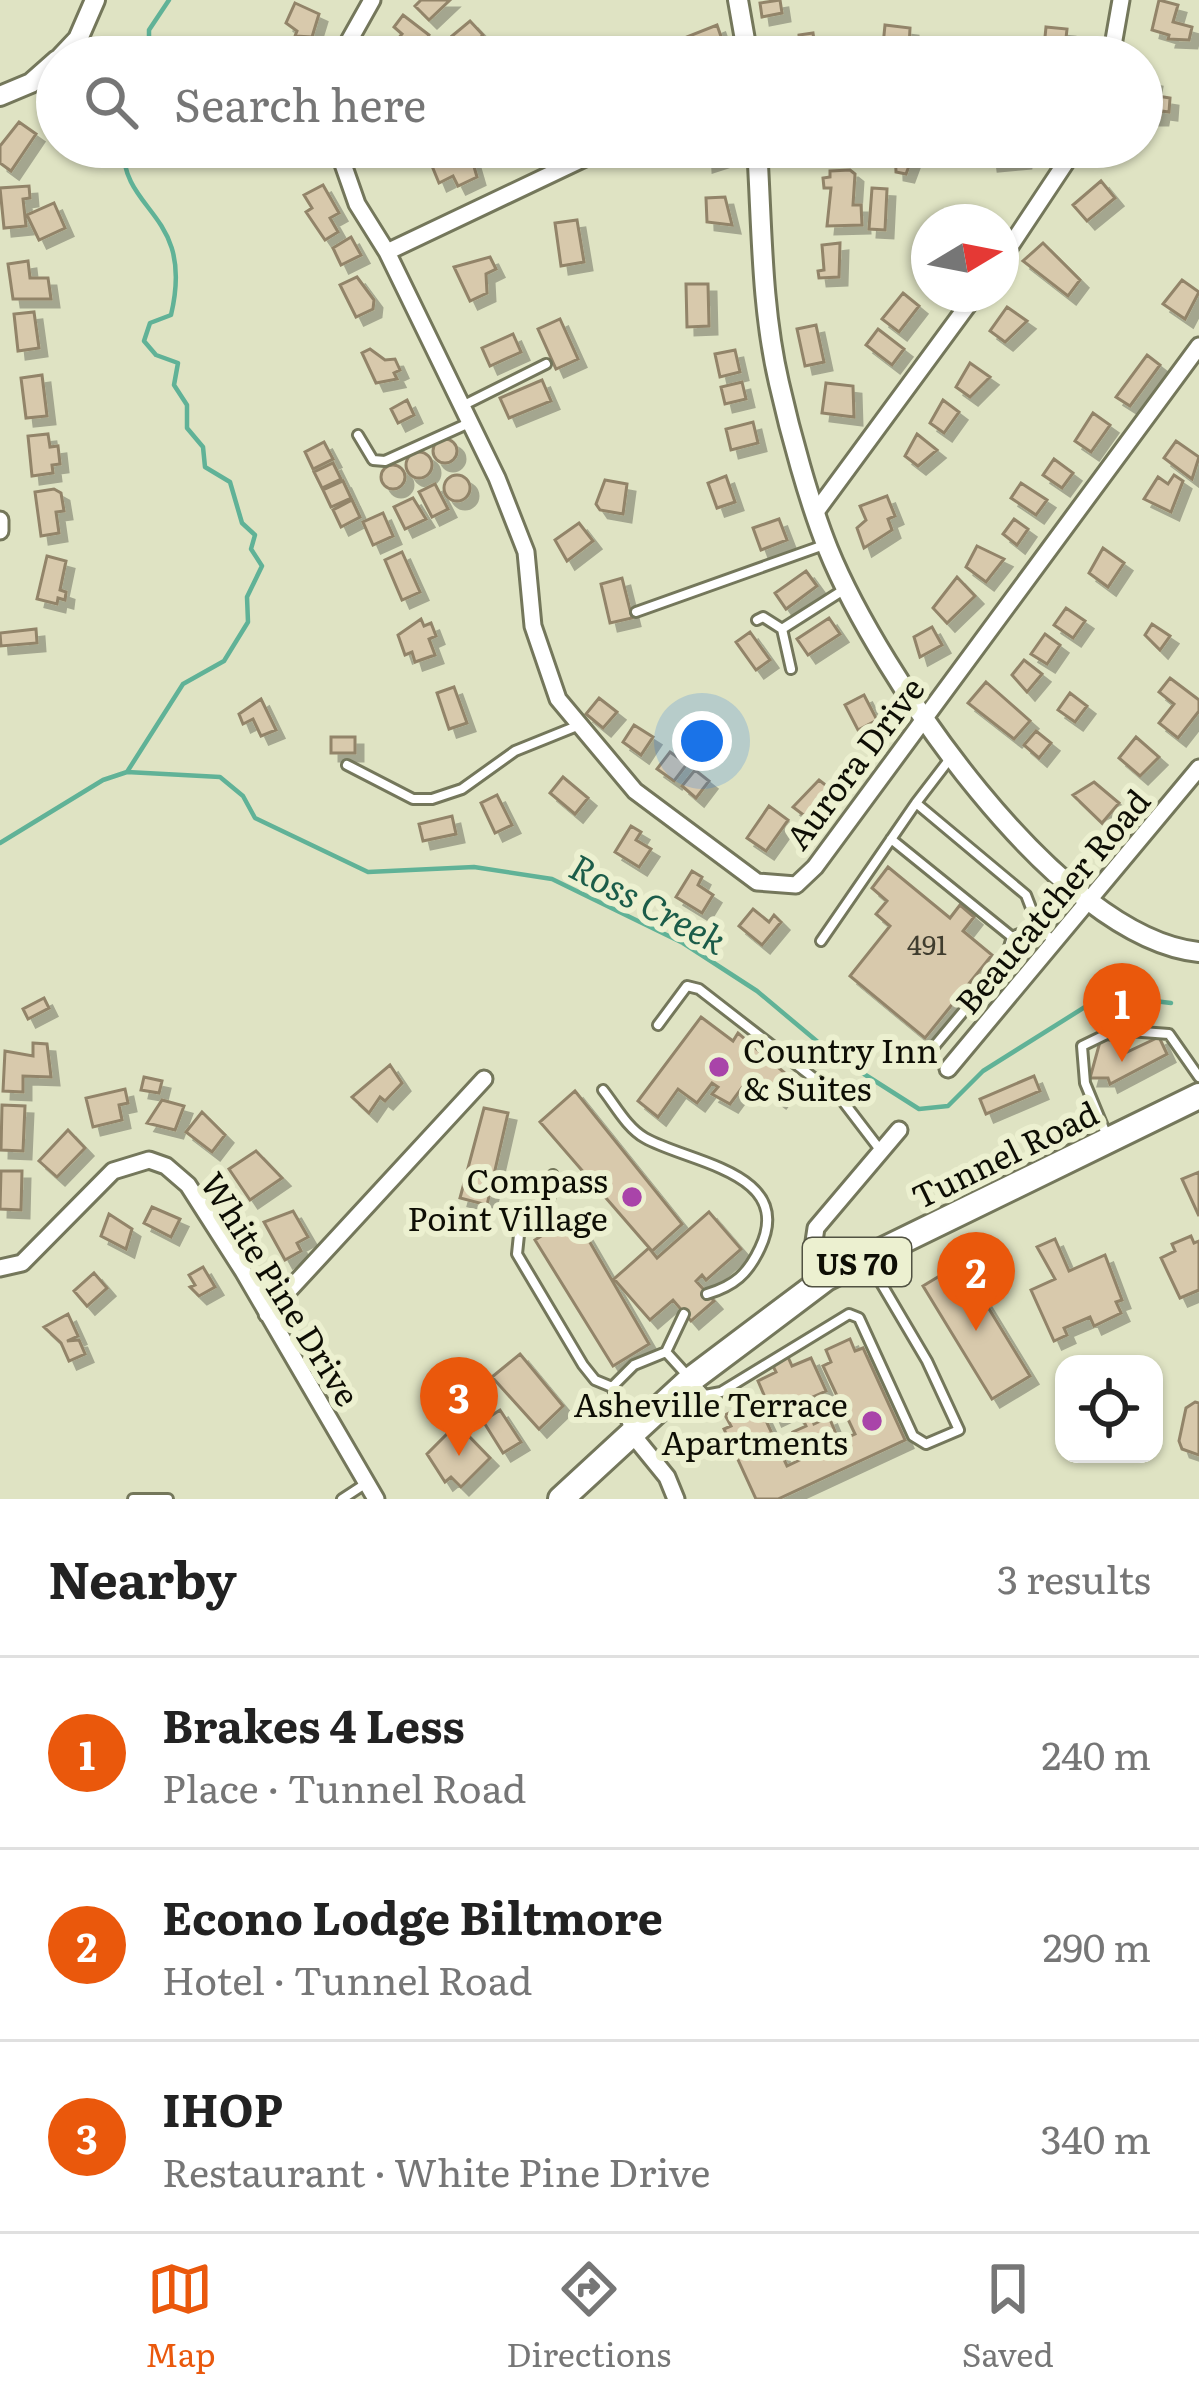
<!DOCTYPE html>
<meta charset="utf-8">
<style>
:root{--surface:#fff;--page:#f2f2f2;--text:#222;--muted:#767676;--line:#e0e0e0;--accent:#ea580c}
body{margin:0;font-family:Literata,serif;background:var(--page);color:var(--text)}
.controls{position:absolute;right:36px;bottom:36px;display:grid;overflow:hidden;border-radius:24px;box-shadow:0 3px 9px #0004}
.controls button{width:108px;height:108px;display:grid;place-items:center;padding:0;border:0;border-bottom:3px solid var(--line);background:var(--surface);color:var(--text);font:60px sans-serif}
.compass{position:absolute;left:911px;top:204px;width:108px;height:108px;border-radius:50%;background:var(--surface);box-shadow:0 3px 9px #0004;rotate:80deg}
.you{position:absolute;left:702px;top:741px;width:42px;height:42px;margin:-30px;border:9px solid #fff;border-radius:50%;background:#1a73e8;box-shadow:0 0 0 18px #1a73e833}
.badge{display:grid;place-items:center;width:78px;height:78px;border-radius:50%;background:var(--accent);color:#fff;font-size:39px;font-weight:700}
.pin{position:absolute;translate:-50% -99px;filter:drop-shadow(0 3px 6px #0008)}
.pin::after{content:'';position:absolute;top:63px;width:42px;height:36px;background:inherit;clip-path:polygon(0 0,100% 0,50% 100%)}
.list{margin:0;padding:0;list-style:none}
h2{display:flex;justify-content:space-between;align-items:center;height:156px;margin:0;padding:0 48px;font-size:51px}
h2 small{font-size:39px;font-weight:400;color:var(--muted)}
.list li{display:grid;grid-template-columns:78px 1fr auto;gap:36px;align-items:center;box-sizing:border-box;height:192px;padding:0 48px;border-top:3px solid var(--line)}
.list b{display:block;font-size:45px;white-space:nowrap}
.list p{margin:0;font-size:39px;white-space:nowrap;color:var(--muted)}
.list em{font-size:39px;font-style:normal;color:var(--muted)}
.icon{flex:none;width:66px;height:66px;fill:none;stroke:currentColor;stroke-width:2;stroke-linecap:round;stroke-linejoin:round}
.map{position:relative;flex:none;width:1199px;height:1499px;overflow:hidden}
.search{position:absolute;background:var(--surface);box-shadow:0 3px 9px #0004;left:36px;right:36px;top:36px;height:132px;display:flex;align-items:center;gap:30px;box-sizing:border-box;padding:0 42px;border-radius:66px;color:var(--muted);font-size:45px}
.sheet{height:732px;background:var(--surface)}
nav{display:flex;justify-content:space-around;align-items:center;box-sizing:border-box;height:168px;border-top:3px solid var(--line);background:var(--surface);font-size:33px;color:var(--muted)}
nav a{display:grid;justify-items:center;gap:6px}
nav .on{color:var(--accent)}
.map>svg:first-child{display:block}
</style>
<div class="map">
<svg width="1199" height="1499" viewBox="0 0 1199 1499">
<defs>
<filter id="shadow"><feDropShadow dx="8" dy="8" stdDeviation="0" flood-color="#0004"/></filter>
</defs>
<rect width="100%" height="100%" fill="#dfe3c3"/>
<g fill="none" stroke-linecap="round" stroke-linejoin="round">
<path stroke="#60b297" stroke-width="4.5" d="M128 57 149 51V30L169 0
M123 147C123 214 195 213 171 315L150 323 144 341 156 355 178 363 174 385 187 405V428L203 447 205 467 230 482 242 523 255 535 251 549 262 566 247 597 248 622 224 661 183 684 127 772
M0 843 103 780 127 772 220 777 243 796 255 818 368 872 474 867 552 879 683 943 757 991 831 1053 919 1109 948 1106 983 1071 1104 995 1171 1003"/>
</g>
<path fill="#d8c9ac" stroke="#928469" stroke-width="3" filter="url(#shadow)" d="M421 0H450L429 20 415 6Z
M780 0 782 13 762 17 760 3Z
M1159 0 1178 5 1173 22 1192 27 1189 40 1168 39 1169 35 1152 30Z
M295 3 319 14 312 37 295 36 297 31 286 23Z
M403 15 429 35 417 57 393 45 402 34 394 27Z
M470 21 483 35 465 51 452 36Z
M717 25 725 48 709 57H691L684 38Z
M885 25 910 28 909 47 883 45Z
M1046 27 1067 29 1064 57H1043Z
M813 33 816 55 800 57 799 35Z
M936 39 959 42 957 57H931Z
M1142 77 1154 79 1151 95 1170 98 1169 112 1161 111 1160 117H1142Z
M19 122 36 134 11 171 0 163V146Z
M439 147H462L470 153 477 177 458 186 453 176 439 183 432 166 445 160Z
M704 147H732L733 155 705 164Z
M895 147H916L906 174 896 172Z
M988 147 1025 148 1023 160 990 163Z
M850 170 855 174 853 205H861L862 225 827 226 831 188H824L823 178 830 177V171Z
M1101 181 1115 198 1087 221 1073 205Z
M323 185 339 213 330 218 338 232 325 240 306 212 312 208 304 195Z
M29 186 30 198 23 199 26 226 4 228 0 188Z
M872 188 887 189 885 230 869 229Z
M725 197 732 225 707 222 706 198Z
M54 203 65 228 39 240 27 215Z
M577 220 584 262 561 266 555 223Z
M351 237 361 255 341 265 333 248Z
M840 243 839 277 819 278 818 271 824 270 822 245Z
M1043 243 1080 280 1068 296 1023 261Z
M490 257 496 269 486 274 487 293 470 301 454 267Z
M28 261 30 278H48L51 299H13L8 264Z
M357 277 374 300 373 309 356 317 340 285Z
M1182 280 1199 292 1185 319 1163 304Z
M686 284H708L709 326 687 327Z
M903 293 919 306 899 332 882 319Z
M1007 307 1027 321 1005 342 990 331Z
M34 312 39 348 18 351 14 314Z
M560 319 578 359 556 369 538 329Z
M816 325 824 362 805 366 797 329Z
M878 329 904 349 892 365 866 345Z
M513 334 521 352 490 366 482 348Z
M370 349 385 360 395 359 400 370 394 373 397 379 376 383 362 353Z
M735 350 740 372 720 377 715 354Z
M1147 355 1160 365 1130 406 1116 397Z
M970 363 990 377 970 397 956 387Z
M42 375 47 416 26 418 21 378Z
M542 380 551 401 509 418 500 398Z
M742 382 746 399 725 404 721 387Z
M826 383 853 386 854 417 822 413Z
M407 400 414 415 398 423 391 409Z
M943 400 959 412 944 433 930 423Z
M1093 413 1110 425 1091 452 1075 441Z
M753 422 758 443 731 450 726 429Z
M48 434 50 447 58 446 60 464 52 465 53 473 32 476 28 436Z
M917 434 937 450 918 466 905 456Z
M433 451a12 12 0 1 1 24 0a12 12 0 1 1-24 0Z
M1176 441 1199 457 1192 479 1164 458Z
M324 442 333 459 313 469 305 452Z
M406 465a13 13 0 1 1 26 0a13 13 0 1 1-26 0Z
M1054 459 1073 473 1062 488 1043 475Z
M333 463 341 479 322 488 314 472Z
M381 477a12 12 0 1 1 24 0a12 12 0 1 1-24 0Z
M444 488a13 13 0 1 1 26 0a13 13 0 1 1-26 0Z
M1174 475 1183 481 1171 512 1144 499 1158 477 1168 484Z
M726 476 735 502 717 508 708 483Z
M605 480 627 484 623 514 600 510 596 504Z
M343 481 351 498 331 507 323 490Z
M1021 483 1047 500 1036 515 1011 498Z
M435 484 448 509 432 517 419 492Z
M54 489 61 493 64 511 56 512 59 533 41 536 35 492Z
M887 496 895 516 888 519 892 530 864 548 857 528 866 520 860 506Z
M413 498 426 519 405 529 394 507Z
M352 500 360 517 341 527 333 510Z
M383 513 393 536 373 545 363 522Z
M779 519 787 540 761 550 753 528Z
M1014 519 1028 529 1017 545 1003 534Z
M579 523 593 541 567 561 555 540Z
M977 546 1004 559 986 582 966 567Z
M1103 548 1124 563 1108 587 1089 573Z
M402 552 420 592 402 600 385 560Z
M47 556 66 561 60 590 66 592 65 600 58 598 57 604 37 599Z
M806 571 817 586 786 609 775 593Z
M957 577 975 596 947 623 933 608Z
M622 578 632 618 610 623 601 584Z
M1066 608 1085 621 1073 638 1054 625Z
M829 618 840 634 808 655 797 639Z
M421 619 424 626 431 623 436 636 429 639 435 655 415 662 412 652 405 655 398 635Z
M1152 624 1170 636 1160 650 1145 635Z
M932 627 942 645 920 657 914 637Z
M36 629 37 643 1 646 0 633Z
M750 632 770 660 756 670 736 642Z
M1045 634 1060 645 1047 664 1031 654Z
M1024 660 1042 674 1027 692 1012 675Z
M1170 678 1199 700V711L1178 738 1159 723 1174 704 1159 692Z
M986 682 1030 721 1014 739 968 703Z
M454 687 467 723 449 729 437 693Z
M1070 693 1087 706 1075 722 1058 710Z
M864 695 877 720 858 730 845 705Z
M599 698 617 712 603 728 586 714Z
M261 699 276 730 261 736 253 719 243 724 239 714Z
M634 725 653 737 641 755 623 742Z
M1036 731 1051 743 1039 758 1024 745Z
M331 737H355V753H331Z
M1136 737 1159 757 1140 776 1119 758Z
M670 752 687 764 674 781 657 769Z
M695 770 709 781 696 798 682 786Z
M563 777 588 798 575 814 550 793Z
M819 780 832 790 810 820 793 807Z
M1094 782 1119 803 1102 823 1073 795Z
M497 795 512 825 495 833 481 803Z
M769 806 788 820 766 851 747 838Z
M452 816 456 834 423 841 419 824Z
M631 826 641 832 636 840 651 849 639 867 615 852Z
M888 867 950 918 960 905 974 917 963 931 992 955 925 1038 850 976 890 926 876 914 887 901 872 888Z
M692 871 702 877 698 885 713 895 702 913 676 897Z
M753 909 769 922 774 915 781 922 762 945 739 926Z
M44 998 49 1008 28 1019 23 1009Z
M701 1017 733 1041 738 1033 793 1080 778 1100 749 1078 730 1104 712 1094 718 1087 712 1083 697 1103 678 1089 658 1117 638 1101Z
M1159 1037 1167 1054 1110 1084 1108 1078H1090L1101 1038 1122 1043 1123 1054Z
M33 1043 47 1044 51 1077 23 1076V1092L3 1091 5 1051 33 1056Z
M390 1065 402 1083 385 1101 380 1097 369 1113 352 1097Z
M1034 1076 1040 1091 986 1114 980 1099Z
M144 1077 162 1081 159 1093 141 1090Z
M125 1089 128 1103 119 1105 122 1120 93 1127 86 1098Z
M575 1091 682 1224 652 1251 540 1122Z
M162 1100 184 1106 175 1130 147 1123Z
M2 1105 25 1106 23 1151 1 1150Z
M484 1108 508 1113 487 1205 460 1198Z
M202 1112 225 1135 212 1152 186 1132Z
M68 1130 85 1148 57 1177 39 1161Z
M256 1151 282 1178 250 1200 229 1169Z
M1 1171H22L21 1210 0 1209Z
M1199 1172V1216L1182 1179Z
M152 1207 180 1219 171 1237 144 1223Z
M293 1211 308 1237 297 1243 301 1251 285 1260 264 1222Z
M709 1212 741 1249 706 1280 702 1275 696 1281 714 1301 691 1321 673 1300 650 1320 614 1279 649 1248 657 1258Z
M109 1214 132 1229 126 1249 101 1236Z
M574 1215 649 1344 613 1366 535 1240Z
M1191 1236 1194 1243 1199 1241V1290L1180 1298 1161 1258 1175 1251 1172 1244Z
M1055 1239 1069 1271 1105 1255 1122 1300 1116 1302 1121 1313 1094 1326 1090 1317 1064 1328 1067 1335 1054 1341 1031 1290 1055 1279 1037 1247Z
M961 1263 1030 1376 992 1399 923 1286Z
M203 1267 215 1287 199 1296 190 1287 195 1285 189 1275Z
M94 1273 107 1288 87 1306 74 1291Z
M68 1314 78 1336 67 1341 79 1340 85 1354 69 1361 61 1343 44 1327Z
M850 1339 855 1351 863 1348 905 1440 778 1499H756L724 1429 731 1426 725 1415 751 1403 756 1414 762 1412 787 1466 831 1445 826 1433 799 1445 793 1432 806 1426 802 1417 798 1419 793 1409 774 1418 758 1381 776 1372 772 1364 788 1357 792 1366 811 1358 826 1391 806 1400 814 1424 829 1417 839 1441 855 1434 823 1366 831 1362 826 1350Z
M850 1339 855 1351 863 1348 905 1440 778 1499H756L724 1429 731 1426 725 1415 751 1403 756 1414 762 1412 787 1466 831 1445 826 1433 799 1445 793 1432 806 1426 802 1417 798 1419 793 1409 774 1418 758 1381 776 1372 772 1364 788 1357 792 1366 811 1358 826 1391 806 1400 814 1424 829 1417 839 1441 855 1434 823 1366 831 1362 826 1350Z
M520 1354 563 1406 539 1429 492 1377Z
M1195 1402 1199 1403V1455L1182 1449 1179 1441 1186 1408Z
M500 1410 521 1442 503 1453 483 1421Z
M457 1424 490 1458 461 1487 451 1477 445 1482 427 1454Z"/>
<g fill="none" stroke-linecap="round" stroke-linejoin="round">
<defs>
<path id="service" d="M464 405 546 364
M358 435 373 460 385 461 469 423
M636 612 824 545
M757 620 763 617 782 629
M791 669 782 629 845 589
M952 756 916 803 1026 895 1038 926 1055 943
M347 765 413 799H432L462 789 515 751 577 726
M891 839 1012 937 1038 926
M821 941 916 803
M658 1025 687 986 699 989 842 1100 881 1151
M932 1049 1004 963 1012 937
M603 1090C615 1105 627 1128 645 1138 689 1163 796 1172 760 1248 748 1274 734 1286 707 1294
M1107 1136 1085 1083 1082 1046 1115 1030 1169 1034 1199 1077
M553 1175 549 1200 520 1225 517 1254 583 1365 595 1380 612 1387
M684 1314 666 1352 705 1395 721 1392 849 1314 859 1318 913 1436 926 1444 959 1430 927 1361 868 1261
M630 1430 612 1387 634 1365 666 1352
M133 1499H168
M342 1499 365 1484"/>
<path id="minor" d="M340 57 372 0
M1111 57 1121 0
M337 147 357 204 387 252 497 478 526 552 533 626 558 699 635 791 757 882 796 885 815 867 1199 346
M387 252 608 147
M1001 260 1076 147
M818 509 976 294
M0 520V531
M948 1069 1199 768
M0 1268 22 1263 113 1171 149 1160 166 1166 188 1185 243 1271 376 1499
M826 1278 813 1248 816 1228 899 1130
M267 1314 484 1079
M632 1434 667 1477 676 1499"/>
<path id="tertiary" d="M738 0 748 57
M61 57 78 39 95 0
M0 96 31 83 57 60
M757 147C762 225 761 306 779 383 790 432 809 502 828 549 878 672 1057 938 1199 952"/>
<path id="primary" d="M561 1499 689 1381 826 1278 1199 1096"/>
</defs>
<use href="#service" stroke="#74775b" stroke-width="14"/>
<use href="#minor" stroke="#74775b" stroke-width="21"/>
<use href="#tertiary" stroke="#74775b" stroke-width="24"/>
<use href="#primary" stroke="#74775b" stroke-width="30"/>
<use href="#service" stroke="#fff" stroke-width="8"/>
<use href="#minor" stroke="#fff" stroke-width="15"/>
<use href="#tertiary" stroke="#fff" stroke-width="18"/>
<use href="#primary" stroke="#fff" stroke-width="24"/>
</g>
<g fill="#a944a9" stroke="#ecf0d0" stroke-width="4.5">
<circle cx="719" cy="1067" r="12"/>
<circle cx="632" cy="1197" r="12"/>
<circle cx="872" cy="1421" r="12"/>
</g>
<g text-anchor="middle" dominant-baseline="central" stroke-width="12" stroke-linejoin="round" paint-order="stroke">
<g font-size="27" fill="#403d2f">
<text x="927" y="943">491</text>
</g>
<rect fill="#ecf0d0" stroke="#515242" stroke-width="3" x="803" y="1238" width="108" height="48" rx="9"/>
<g font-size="30" font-weight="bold" fill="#0e0e05">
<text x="857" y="1262">US 70</text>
</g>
<g font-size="33" fill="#0e0e05" stroke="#ecf0d0">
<text transform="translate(853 762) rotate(-53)">Aurora Drive</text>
<text transform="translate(1051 900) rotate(-50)">Beaucatcher Road</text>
<text transform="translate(1004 1153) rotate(-26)">Tunnel Road</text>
<text transform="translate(282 1288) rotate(58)">White Pine Drive</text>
</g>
<g font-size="33" fill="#0e0e05" stroke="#ecf0d0" text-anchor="end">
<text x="743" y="1048" text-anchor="start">Country Inn<tspan x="743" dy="38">&amp; Suites</tspan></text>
<text x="608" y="1178">Compass<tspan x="608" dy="38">Point Village</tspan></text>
<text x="848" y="1402">Asheville Terrace<tspan x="848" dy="38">Apartments</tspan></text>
</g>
<g font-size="36" font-style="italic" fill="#1b5c49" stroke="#ecf0d0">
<text transform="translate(649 902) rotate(28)">Ross Creek</text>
</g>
</g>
</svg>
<div class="controls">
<button><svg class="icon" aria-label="locate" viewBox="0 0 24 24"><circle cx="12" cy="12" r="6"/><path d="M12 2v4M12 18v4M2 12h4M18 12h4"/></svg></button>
</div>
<svg class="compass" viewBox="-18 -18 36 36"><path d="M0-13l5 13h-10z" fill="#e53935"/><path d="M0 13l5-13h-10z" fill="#767676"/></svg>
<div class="you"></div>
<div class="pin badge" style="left:1122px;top:1062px">1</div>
<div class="pin badge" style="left:976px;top:1331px">2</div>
<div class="pin badge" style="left:459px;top:1456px">3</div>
<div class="search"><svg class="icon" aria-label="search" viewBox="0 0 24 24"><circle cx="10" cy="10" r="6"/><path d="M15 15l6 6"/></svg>Search here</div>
</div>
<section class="sheet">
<h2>Nearby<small>3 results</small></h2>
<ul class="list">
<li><span class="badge">1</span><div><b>Brakes 4 Less</b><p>Place · Tunnel Road</p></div><em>240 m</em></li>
<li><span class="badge">2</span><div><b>Econo Lodge Biltmore</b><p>Hotel · Tunnel Road</p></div><em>290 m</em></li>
<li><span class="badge">3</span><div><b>IHOP</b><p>Restaurant · White Pine Drive</p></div><em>340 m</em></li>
</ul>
</section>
<nav>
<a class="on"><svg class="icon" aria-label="map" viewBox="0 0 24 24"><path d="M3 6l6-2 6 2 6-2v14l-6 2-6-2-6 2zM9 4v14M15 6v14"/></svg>Map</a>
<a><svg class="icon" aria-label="directions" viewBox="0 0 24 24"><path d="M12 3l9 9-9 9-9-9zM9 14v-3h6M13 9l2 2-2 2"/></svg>Directions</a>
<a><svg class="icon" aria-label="saved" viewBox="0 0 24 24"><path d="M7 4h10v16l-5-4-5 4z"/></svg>Saved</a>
</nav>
